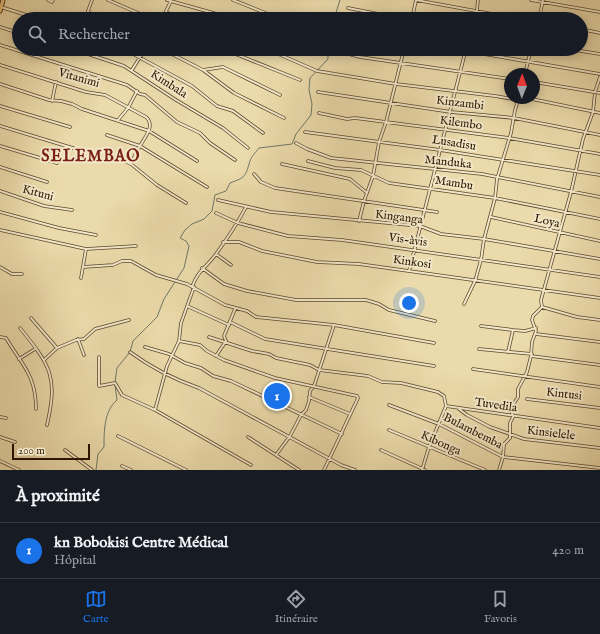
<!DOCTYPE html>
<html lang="fr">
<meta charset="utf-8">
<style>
:root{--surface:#171b24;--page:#20242c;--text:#f1f3f6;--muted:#9ea1a6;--line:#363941;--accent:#1a73e8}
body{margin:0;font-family:"IM FELL English",serif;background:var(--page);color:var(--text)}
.compass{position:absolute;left:504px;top:68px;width:36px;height:36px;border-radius:50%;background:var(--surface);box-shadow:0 2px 10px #0003;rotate:1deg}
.scale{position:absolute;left:12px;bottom:10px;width:78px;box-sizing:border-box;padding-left:4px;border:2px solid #2d1702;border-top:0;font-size:11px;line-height:14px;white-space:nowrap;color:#2d1702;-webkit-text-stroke:3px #f2e7c8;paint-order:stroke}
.you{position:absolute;left:409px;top:303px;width:14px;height:14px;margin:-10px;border:3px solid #fff;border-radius:50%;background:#1a73e8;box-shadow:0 0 0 6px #1a73e833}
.badge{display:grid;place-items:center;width:26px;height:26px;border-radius:50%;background:var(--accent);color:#fff;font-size:13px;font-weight:700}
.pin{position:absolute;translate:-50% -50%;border:2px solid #fff;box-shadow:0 1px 4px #0006}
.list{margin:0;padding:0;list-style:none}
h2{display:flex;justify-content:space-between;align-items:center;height:52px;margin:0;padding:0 16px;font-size:17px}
h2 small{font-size:13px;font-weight:400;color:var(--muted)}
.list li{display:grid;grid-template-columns:26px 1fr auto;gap:12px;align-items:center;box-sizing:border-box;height:56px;padding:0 16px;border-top:1px solid var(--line)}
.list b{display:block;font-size:15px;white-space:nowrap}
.list p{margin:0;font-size:13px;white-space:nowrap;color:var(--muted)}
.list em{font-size:13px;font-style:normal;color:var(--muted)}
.icon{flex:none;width:22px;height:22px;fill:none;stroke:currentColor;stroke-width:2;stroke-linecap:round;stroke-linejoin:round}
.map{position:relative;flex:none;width:600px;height:470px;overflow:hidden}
.search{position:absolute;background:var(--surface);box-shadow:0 2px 10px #0003;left:12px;right:12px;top:12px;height:44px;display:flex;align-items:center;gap:10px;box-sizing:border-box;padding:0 14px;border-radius:22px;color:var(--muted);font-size:15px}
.sheet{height:108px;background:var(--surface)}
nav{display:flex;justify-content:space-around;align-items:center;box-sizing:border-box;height:56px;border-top:1px solid var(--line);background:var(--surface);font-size:11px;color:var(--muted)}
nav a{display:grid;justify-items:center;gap:2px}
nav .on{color:var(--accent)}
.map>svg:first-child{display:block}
</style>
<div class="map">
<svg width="600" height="470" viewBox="0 0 600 470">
<rect width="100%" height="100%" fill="#ebdaab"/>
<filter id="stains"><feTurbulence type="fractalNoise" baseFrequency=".005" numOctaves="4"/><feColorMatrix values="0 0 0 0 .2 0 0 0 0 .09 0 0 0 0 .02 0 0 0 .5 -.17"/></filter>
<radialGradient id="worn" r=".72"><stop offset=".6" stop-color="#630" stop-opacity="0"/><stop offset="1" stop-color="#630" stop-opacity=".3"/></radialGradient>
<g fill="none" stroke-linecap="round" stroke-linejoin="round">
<path stroke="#6d7965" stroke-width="1" d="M334 19 340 0
M115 382 117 368 130 352 133 341 157 317 164 299 184 268 189 246 186 241 180 238 185 230 192 224 204 219 212 211 215 195 226 191 230 183C246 177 245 177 250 161 251 157 256 152 259 148L292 144 296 134 311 115 312 104 309 90 310 78 328 59V49
M96 470 98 454 104 447C104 431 104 411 117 400L115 385"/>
<defs>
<path id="minor" d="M48 0 52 2 53 0
M108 0 152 19
M167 0 235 19
M233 0 268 14 311 19
M416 0 519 19
M531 0 600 12
M1 7 39 19
M348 8 404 19
M88 12 102 19
M166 12 182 19
M85 19 92 0
M162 19 171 1
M412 19 416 0
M476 19 478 0
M539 19 543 0
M0 27 19 33
M581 29 600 33
M0 45 127 85 140 94 145 95 177 122 200 133 210 143 235 160
M73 49 124 66 176 100 223 128 248 148
M124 49 192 86 217 106 233 111 263 133
M162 49 203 70 223 67 280 95
M223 49 300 80
M267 49 317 71 396 84 495 96 518 100
M330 49 360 57 510 79
M455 49 600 74
M568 49 600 54
M0 65 86 92 105 95 146 117C156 126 144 138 140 146 136 152 134 158 131 164
M132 70 145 49
M203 70 234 93 284 118
M525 74 531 49
M534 82 600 93
M0 84 49 100 61 101 72 104 82 109 149 131 197 161
M318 92 451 112 514 118 600 135
M527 98 600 113
M52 101 56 82
M0 106 70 127
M319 113 347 119 355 118 509 138 600 154
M118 120 128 108 137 91
M0 126 76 149
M305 132 440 150 600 175
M107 135 140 146 207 187
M296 143 307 149 331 158 482 174 600 197
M0 146 57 163
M113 156 131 164 157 185 186 203
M308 161 335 168 361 170 389 183 495 198 600 219
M282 164 350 179 367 193
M0 167 47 182
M254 174 261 182 275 188 437 212
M0 191 44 206 72 210
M218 200 271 212 420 226 441 234 484 239 600 259
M0 212 59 228 96 235
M216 213 238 223 288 236 342 240 600 277
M491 217 600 241
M359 221 364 201 373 176 379 142 386 122 404 49
M0 230 86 249 136 246
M223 242H239L262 251 317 262 359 264 600 298
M216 254 231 265
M0 267 12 274H22
M83 267 113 265 122 261H131L156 275 187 284 225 305 247 311 256 317 334 325 314 386 310 391 309 401 306 410 301 415 290 436 276 455
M202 268 224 284 247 291 296 300H366L379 304 389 310 435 321
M409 271 466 49
M81 278 86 249
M192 287C198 270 207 267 216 254 227 239 237 224 246 207
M464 304 475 281 481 260 484 239 495 198 497 179 511 133 515 110 519 98
M187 306 229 325
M542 307 541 300 571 192 583 139 593 112 595 92 600 77
M542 307 577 317 600 320
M31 318 57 348
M230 322 265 339 434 366
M334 325 434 343
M481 326 513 330 508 352
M20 328C51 366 58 377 47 425
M513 330 525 331 536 328
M536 334 600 342
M0 337 6 338C22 365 36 375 36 409
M209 337 252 351 269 354 276 358 310 365 319 370 368 376 382 382 401 383 438 392 444 396 446 406 600 428
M78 339 84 355
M179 341 200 345 207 351 224 360 275 378 357 396 358 398 324 470
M145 347 169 354 185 363 201 368 213 376 231 381 342 434
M479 349 532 354
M130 352C153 369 173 379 199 388L341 465 355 470
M216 356 226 341 224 336 235 309
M531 356 600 365
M99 357V386L115 383 122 395 155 410 251 465
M19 359 35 349
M44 360 57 348 76 340 84 339 95 329 129 320
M473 369 600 387
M309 397 350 414
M527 399 600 408
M389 405 439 424 503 457 600 468
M459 409 467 415 490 427 524 439 600 448
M155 410 167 366 179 341 181 323 194 287
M0 417 6 418
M389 430 485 470
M118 436 186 470
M0 437 15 442
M248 437 299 470
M65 450 92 470
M381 450 425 470
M0 461 19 470
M122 466 131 470
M422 470 429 447 446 406
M499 470 503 457 504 444 510 438V423L513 417 511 408 518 397V389L527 372 531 356 532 342 536 331 532 320 533 316 542 307"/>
<path id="trunk" d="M0 11 3 0"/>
</defs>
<use href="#minor" stroke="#5c482c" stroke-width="3.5"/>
<use href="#trunk" stroke="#2d1702" stroke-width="5"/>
<use href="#minor" stroke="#f2e7c8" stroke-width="2"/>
<use href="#trunk" stroke="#e6bd76" stroke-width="3.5"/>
</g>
<g text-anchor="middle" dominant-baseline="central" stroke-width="4" stroke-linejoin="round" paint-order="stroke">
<g font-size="12" fill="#2d1702" stroke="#f2e7c8">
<text transform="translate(79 78) rotate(16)">Vitanimi</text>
<text transform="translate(169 84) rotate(33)">Kimbala</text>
<text transform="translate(460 103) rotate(7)">Kinzambi</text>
<text transform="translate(461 123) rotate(8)">Kilembo</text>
<text transform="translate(454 143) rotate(9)">Lusadisu</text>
<text transform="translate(448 162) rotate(6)">Manduka</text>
<text transform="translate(454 183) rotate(9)">Mambu</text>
<text transform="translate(38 193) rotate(15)">Kituni</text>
<text transform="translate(399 217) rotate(7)">Kinganga</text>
<text transform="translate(547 221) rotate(13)">Loya</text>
<text transform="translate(408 240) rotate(8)">Vis-àvis</text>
<text transform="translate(412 262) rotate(8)">Kinkosi</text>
<text transform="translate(564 394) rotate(7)">Kintusi</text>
<text transform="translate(496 405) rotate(8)">Tuvedila</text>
<text transform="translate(473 431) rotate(27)">Bulambemba</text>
<text transform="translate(551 433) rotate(7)">Kinsielele</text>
<text transform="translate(441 443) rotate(24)">Kibonga</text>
</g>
<g font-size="16" font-weight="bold" letter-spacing="1" fill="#7a1f14" stroke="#f2e7c8">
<text x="91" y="157">SELEMBAO</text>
</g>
</g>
<rect width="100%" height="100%" filter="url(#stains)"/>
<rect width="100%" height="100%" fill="url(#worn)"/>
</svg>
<svg class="compass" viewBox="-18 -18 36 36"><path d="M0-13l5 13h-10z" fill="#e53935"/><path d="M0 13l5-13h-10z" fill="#9ea1a6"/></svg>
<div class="scale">200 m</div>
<div class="you"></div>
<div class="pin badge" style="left:277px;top:396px">1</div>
<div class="search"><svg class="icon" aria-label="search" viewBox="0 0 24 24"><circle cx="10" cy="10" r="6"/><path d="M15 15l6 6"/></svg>Rechercher</div>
</div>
<section class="sheet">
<h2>À proximité<small></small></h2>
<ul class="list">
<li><span class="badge">1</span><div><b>kn Bobokisi Centre Médical</b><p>Hôpital</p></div><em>420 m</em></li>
</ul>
</section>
<nav>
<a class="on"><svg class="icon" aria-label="map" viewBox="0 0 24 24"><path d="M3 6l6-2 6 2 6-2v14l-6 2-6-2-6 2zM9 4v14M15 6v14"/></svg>Carte</a>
<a><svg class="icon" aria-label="directions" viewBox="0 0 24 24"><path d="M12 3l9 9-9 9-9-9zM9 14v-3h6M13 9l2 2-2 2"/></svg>Itinéraire</a>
<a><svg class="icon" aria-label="saved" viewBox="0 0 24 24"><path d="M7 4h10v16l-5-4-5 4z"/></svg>Favoris</a>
</nav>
